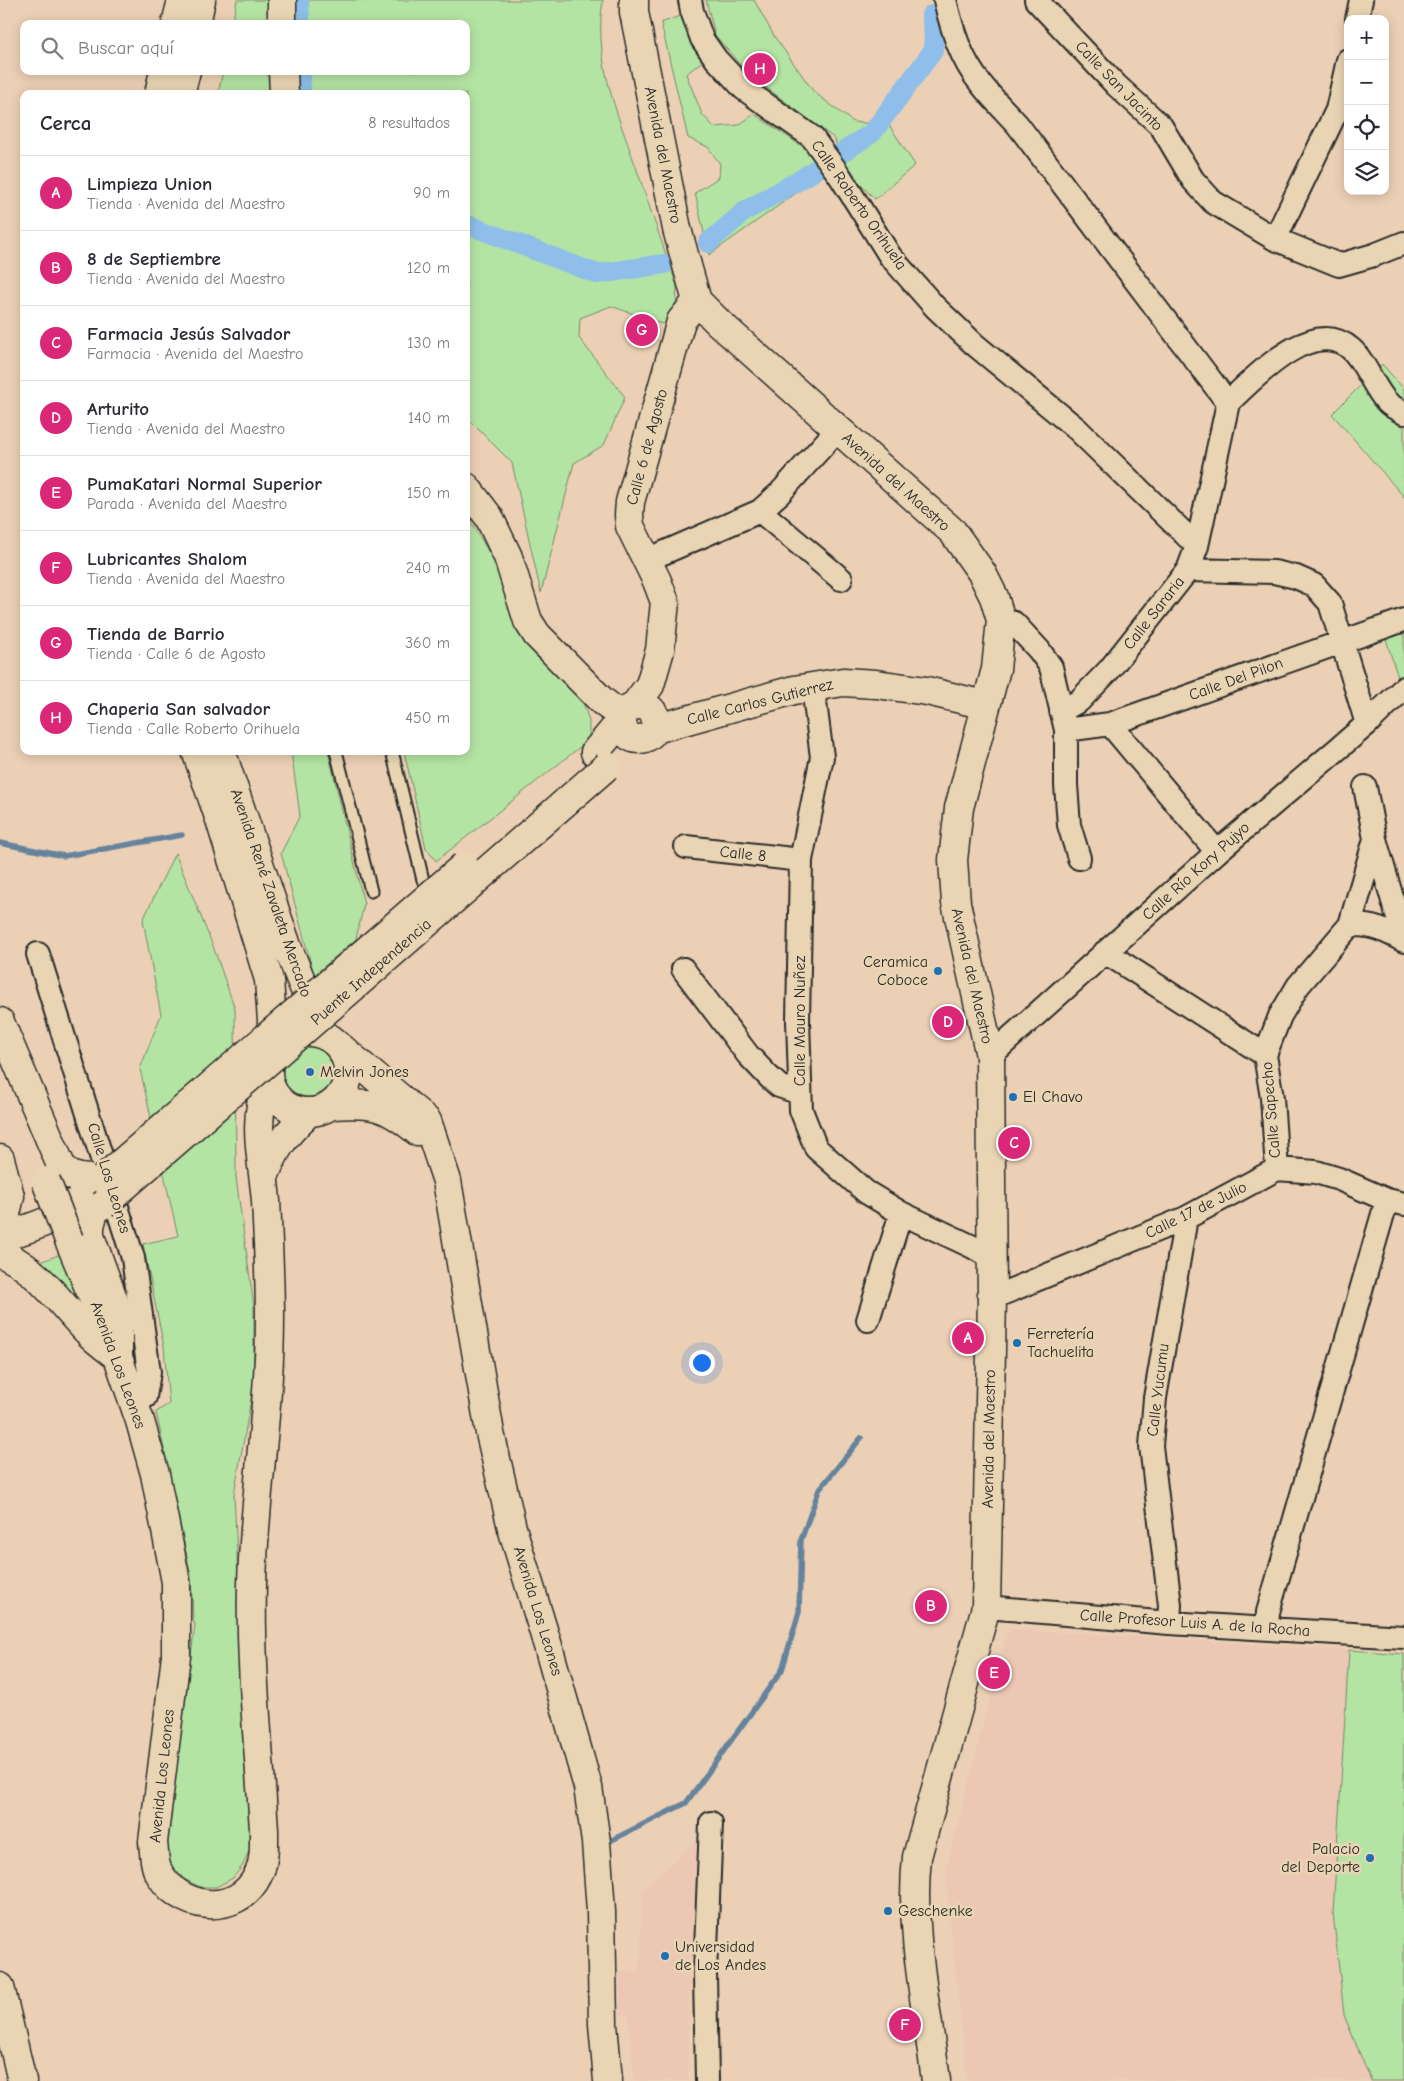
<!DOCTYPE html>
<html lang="es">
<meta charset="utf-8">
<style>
:root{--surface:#fff;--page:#f2f2f3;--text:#2b2b33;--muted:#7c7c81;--line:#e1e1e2;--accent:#db2777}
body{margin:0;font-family:"Comic Neue",sans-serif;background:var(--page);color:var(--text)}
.controls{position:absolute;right:15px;top:15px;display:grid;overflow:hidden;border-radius:10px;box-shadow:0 2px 12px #0003}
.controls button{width:45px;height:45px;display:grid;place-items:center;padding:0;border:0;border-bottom:1px solid var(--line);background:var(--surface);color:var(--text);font:25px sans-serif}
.you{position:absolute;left:701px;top:1362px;width:18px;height:18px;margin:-12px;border:4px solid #fff;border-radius:50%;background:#1a73e8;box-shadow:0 0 0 8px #1a73e833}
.badge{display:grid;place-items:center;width:32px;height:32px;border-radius:50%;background:var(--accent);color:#fff;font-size:16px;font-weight:700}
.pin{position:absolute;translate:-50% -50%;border:2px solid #fff;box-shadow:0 1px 5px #0006}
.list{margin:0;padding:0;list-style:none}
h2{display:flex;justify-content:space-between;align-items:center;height:65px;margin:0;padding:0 20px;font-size:21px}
h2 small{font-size:16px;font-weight:400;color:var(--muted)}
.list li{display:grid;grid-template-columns:32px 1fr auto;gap:15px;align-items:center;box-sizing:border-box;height:75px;padding:0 20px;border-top:1px solid var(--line)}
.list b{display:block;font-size:19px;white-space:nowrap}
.list p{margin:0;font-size:16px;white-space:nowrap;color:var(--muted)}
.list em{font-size:16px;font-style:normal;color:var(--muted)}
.icon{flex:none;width:28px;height:28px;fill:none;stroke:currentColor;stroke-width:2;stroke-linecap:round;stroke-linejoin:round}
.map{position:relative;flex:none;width:1404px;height:2081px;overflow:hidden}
.search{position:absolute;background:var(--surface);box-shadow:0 2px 12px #0003;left:20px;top:20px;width:450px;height:55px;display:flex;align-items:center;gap:12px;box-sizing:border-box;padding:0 18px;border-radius:10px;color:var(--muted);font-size:19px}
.panel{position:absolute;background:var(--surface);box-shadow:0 2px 12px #0003;left:20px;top:90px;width:450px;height:665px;border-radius:10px}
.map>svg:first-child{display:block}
</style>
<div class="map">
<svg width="1404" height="2081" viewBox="0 0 1404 2081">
<rect width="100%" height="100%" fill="#ecd0b5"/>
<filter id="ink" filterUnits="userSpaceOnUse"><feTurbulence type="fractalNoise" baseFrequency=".02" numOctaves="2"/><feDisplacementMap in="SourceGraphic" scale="10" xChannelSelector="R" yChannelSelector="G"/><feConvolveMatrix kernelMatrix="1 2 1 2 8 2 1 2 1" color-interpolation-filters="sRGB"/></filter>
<g filter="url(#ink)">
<path fill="#ecc8b4" d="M1014 1629 1349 1650 1339 1803 1344 2015 1371 2081H967L948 1906 946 1869 1006 1635Z
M697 1840 691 1942 688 2059 689 2081H634L628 2015H620L619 1972 639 1971 643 1889Z"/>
<path fill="#b4e4a3" stroke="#708867" d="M237 0H270L271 24H232Z
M299 0H603C593 58 617 113 636 167 649 206 663 246 677 286L676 304 668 326 611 306 580 318 579 338 625 397 604 445 574 463 541 593 512 463 466 417V94H301V71H466V24H300Z
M677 0H685L704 60 686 74 702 114 714 127 739 125 754 114 800 145 816 147 823 174 709 255 695 193 719 177 720 164 708 147 688 138 661 23 680 16Z
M706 0H754L774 36 814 92 853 122 889 125 915 165 875 199 841 165 835 139 747 73 715 35Z
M223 71H273L274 94H218Z
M1382 364 1404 389V497L1332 414Z
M466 513 495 563 517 628 583 702 589 721V740L436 861 426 848 404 751H466Z
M1404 625V684L1399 681 1385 636Z
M291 751H328L364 904 356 939 314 975 281 853 300 815Z
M175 853 213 946 235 1009 236 1178 254 1307V1383L234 1494 251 1846 243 1865 233 1878 216 1887H200L184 1879 170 1864 167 1844 195 1625 193 1619 191 1575 156 1412 169 1404 164 1347 143 1244 178 1236 140 1069 161 1015 143 920Z
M308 1043C321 1046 332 1051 335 1066 344 1110 270 1114 281 1061Z
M61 1254 93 1326 40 1262Z
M1349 1650 1404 1654V2081H1371L1344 2015 1333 1913Z"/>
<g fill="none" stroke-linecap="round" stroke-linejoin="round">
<path stroke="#66839d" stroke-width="5.5" d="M0 843 64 856 182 835
M610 1841 686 1803 782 1670 799 1612 801 1540 819 1490 861 1438"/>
<path stroke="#8ebee9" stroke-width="20" d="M299 0 300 24
M301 71V94
M466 224 597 274 664 264
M708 243 745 211 803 178 872 133 933 51 934 33 931 15"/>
<defs>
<path id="service" d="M336 751 371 891
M392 751 423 880"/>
<path id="minor" d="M690 0 692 11 702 39 716 59 744 89 812 137 840 176 890 256 935 307 974 344 1077 429 1197 546
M945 0C952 30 961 60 981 84 992 98 1005 111 1017 124L1228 403
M1036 0 1116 85 1161 126 1193 180 1213 202 1275 239 1339 265 1374 255 1404 243
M1357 19 1361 0
M1275 239 1337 110 1348 60
M1228 403C1254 378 1313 315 1351 349 1365 361 1375 391 1388 403 1392 407 1399 410 1404 413
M760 511 841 579
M647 560 760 511 780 493 837 430
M1188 570 1274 572 1296 577 1314 585 1330 603 1367 724
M1001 620 1014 623 1039 650 1051 667 1066 730V785L1069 825 1079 858
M813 687 822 757 801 860 798 1021 801 1110 816 1148 866 1192 901 1213 973 1247 990 1257
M1061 711 1079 701 1109 670 1188 570 1197 546 1228 403
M1110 724 1217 852
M1066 730 1110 724 1404 620
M1365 787 1375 839 1404 939
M686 847 801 860
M1350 925 1375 839
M1105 952 1265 1055
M38 954 133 1258 149 1372 145 1397 134 1402
M683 969 748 1055 769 1077 779 1086 800 1093
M990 1056 1217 852 1367 724 1404 688
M1277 1169 1272 1098 1265 1055 1280 1016 1298 986 1350 925C1372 924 1386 931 1404 941
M992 1298 1186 1218 1277 1169 1316 1172 1339 1179 1387 1200 1404 1204
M868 1320 901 1213
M986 1607 1169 1623 1404 1637
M1169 1623 1170 1605 1151 1446 1155 1398 1186 1218
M1267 1628 1268 1612 1387 1200
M707 2081 705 1974 711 1823"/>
<path id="secondary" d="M282 0V24
M634 0V12L677 229 688 269 697 301 718 322 953 532 982 573 994 597 1001 620 996 669 959 808 953 860 956 903 990 1056 992 1298 986 1607 917 1857C909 1931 927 2008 936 2081
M176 24 182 0
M196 24 201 0
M283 71 284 94
M159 94 164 71
M180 94 186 71
M466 487 489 517 508 557 528 621 537 635 602 701 622 716
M622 722a17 17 0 1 1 34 0a17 17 0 1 1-34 0Z
M635 705 650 685 660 650 665 602 657 581 630 526 629 515 630 502 681 321 697 301
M655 729 794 690 843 682 876 684 927 691 985 705
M196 751 220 820 269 980 272 1021 270 1051
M221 751 287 946 323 1034
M595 752 621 721
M0 1022 62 1168C72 1180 88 1179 103 1179
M1 1237C20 1231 40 1226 57 1216 74 1206 88 1192 103 1179
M69 1240 118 1357"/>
<path id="primary" d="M268 1072a40 40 0 1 1 80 0a40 40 0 1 1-80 0Z
M340 1047 427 1121 447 1181 490 1433 512 1528 548 1646 588 1787 596 1842 601 1911 603 2024 608 2081
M332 1105C372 1102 386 1105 417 1131
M0 1159 10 1196 1 1237 7 1256C43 1274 63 1308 91 1335 99 1343 109 1350 118 1357
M264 1177C276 1147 285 1135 308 1113
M93 1215 90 1226V1236L118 1312V1357L140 1421 155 1474 176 1582V1656L153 1842C154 1850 154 1861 157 1869 176 1910 237 1919 258 1875 265 1862 264 1845 264 1830 259 1749 250 1666 252 1585 254 1496 270 1407 270 1318 270 1279 268 1240 266 1201 263 1162 251 1119 268 1082
M0 1987 22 2081"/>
</defs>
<use href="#service" stroke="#2b2b2b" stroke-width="15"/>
<use href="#minor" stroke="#2b2b2b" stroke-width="26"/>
<use href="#secondary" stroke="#2b2b2b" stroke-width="31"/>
<use href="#primary" stroke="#2b2b2b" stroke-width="31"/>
<use href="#service" stroke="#e9d5b3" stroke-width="11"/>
<use href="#minor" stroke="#e9d5b3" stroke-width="22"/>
<use href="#secondary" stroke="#e9d5b3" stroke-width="28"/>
<use href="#primary" stroke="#e9d5b3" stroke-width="28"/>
<defs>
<path id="secondary-bridge" d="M103 1179 464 866
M46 1181 69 1240
M103 1205 607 766"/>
</defs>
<use href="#secondary-bridge" stroke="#2b2b2b" stroke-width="31" stroke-linecap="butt"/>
<use href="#secondary-bridge" stroke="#e9d5b3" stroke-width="28"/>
</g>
</g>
<g fill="#1f6fb2" stroke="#e9d5b3" stroke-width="2">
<circle cx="938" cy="971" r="5"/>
<circle cx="310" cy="1072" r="5"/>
<circle cx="1013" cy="1097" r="5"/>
<circle cx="1017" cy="1343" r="5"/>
<circle cx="1370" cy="1858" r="5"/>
<circle cx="888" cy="1911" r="5"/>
<circle cx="665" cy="1956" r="5"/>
</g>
<g text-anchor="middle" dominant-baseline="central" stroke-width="5" stroke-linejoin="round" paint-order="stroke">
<g font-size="16" fill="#2b2b2b" stroke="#e9d5b3">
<text transform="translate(1119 86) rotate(46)">Calle San Jacinto</text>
<text transform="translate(663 155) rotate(79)">Avenida del Maestro</text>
<text transform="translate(859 205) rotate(55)">Calle Roberto Orihuela</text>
<text transform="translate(647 447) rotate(-75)">Calle 6 de Agosto</text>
<text transform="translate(896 482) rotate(42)">Avenida del Maestro</text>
<text transform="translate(1154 613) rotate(-52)">Calle Sararia</text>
<text transform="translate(1236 679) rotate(-20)">Calle Del Pilon</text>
<text transform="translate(760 702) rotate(-14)">Calle Carlos Gutierrez</text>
<text transform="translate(743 854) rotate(6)">Calle 8</text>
<text transform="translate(1196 871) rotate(-42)">Calle Río Kory Pujyo</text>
<text transform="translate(271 893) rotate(71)">Avenida René Zavaleta Mercado</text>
<text transform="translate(371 972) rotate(-41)">Puente Independencia</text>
<text transform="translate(972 976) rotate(77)">Avenida del Maestro</text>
<text transform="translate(800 1021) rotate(-90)">Calle Mauro Nuñez</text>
<text transform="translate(1271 1110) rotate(-95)">Calle Sapecho</text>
<text transform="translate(109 1178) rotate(73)">Calle Los Leones</text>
<text transform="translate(1196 1210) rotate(-26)">Calle 17 de Julio</text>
<text transform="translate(118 1365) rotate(70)">Avenida Los Leones</text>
<text transform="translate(1158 1390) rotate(-83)">Calle Yucumu</text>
<text transform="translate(989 1439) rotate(-89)">Avenida del Maestro</text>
<text transform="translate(538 1611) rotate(73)">Avenida Los Leones</text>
<text transform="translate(1195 1623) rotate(4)">Calle Profesor Luis A. de la Rocha</text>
<text transform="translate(162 1776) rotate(-84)">Avenida Los Leones</text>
</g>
<g font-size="16" fill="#2b2b2b" stroke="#e9d5b3" text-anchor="start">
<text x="928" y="962" text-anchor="end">Ceramica<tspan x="928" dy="18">Coboce</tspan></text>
<text x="320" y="1072">Melvin Jones</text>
<text x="1023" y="1097">El Chavo</text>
<text x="1027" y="1334">Ferretería<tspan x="1027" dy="18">Tachuelita</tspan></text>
<text x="1360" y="1849" text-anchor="end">Palacio<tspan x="1360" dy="18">del Deporte</tspan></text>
<text x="898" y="1911">Geschenke</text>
<text x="675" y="1947">Universidad<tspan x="675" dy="18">de Los Andes</tspan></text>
</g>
</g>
</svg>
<div class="controls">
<button>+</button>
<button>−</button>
<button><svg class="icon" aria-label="locate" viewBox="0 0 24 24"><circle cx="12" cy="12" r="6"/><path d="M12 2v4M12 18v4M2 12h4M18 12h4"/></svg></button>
<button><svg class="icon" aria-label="layers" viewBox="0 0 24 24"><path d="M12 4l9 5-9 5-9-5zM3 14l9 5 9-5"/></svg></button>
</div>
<div class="you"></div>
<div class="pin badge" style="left:968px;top:1338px">A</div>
<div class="pin badge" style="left:931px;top:1606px">B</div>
<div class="pin badge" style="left:1014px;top:1143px">C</div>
<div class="pin badge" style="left:948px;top:1022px">D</div>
<div class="pin badge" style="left:994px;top:1673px">E</div>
<div class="pin badge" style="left:905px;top:2025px">F</div>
<div class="pin badge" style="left:642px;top:330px">G</div>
<div class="pin badge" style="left:760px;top:69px">H</div>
<div class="search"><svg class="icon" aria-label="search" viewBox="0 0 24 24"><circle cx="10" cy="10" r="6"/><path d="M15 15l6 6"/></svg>Buscar aquí</div>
<section class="panel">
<h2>Cerca<small>8 resultados</small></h2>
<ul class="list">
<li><span class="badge">A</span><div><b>Limpieza Union</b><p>Tienda · Avenida del Maestro</p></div><em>90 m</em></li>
<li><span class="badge">B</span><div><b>8 de Septiembre</b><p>Tienda · Avenida del Maestro</p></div><em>120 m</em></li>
<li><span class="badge">C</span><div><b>Farmacia Jesús Salvador</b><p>Farmacia · Avenida del Maestro</p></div><em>130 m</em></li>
<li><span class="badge">D</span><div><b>Arturito</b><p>Tienda · Avenida del Maestro</p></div><em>140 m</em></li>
<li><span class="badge">E</span><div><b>PumaKatari Normal Superior</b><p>Parada · Avenida del Maestro</p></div><em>150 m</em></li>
<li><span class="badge">F</span><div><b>Lubricantes Shalom</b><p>Tienda · Avenida del Maestro</p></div><em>240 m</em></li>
<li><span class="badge">G</span><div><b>Tienda de Barrio</b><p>Tienda · Calle 6 de Agosto</p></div><em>360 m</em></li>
<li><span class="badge">H</span><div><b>Chaperia San salvador</b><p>Tienda · Calle Roberto Orihuela</p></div><em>450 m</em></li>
</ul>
</section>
</div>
